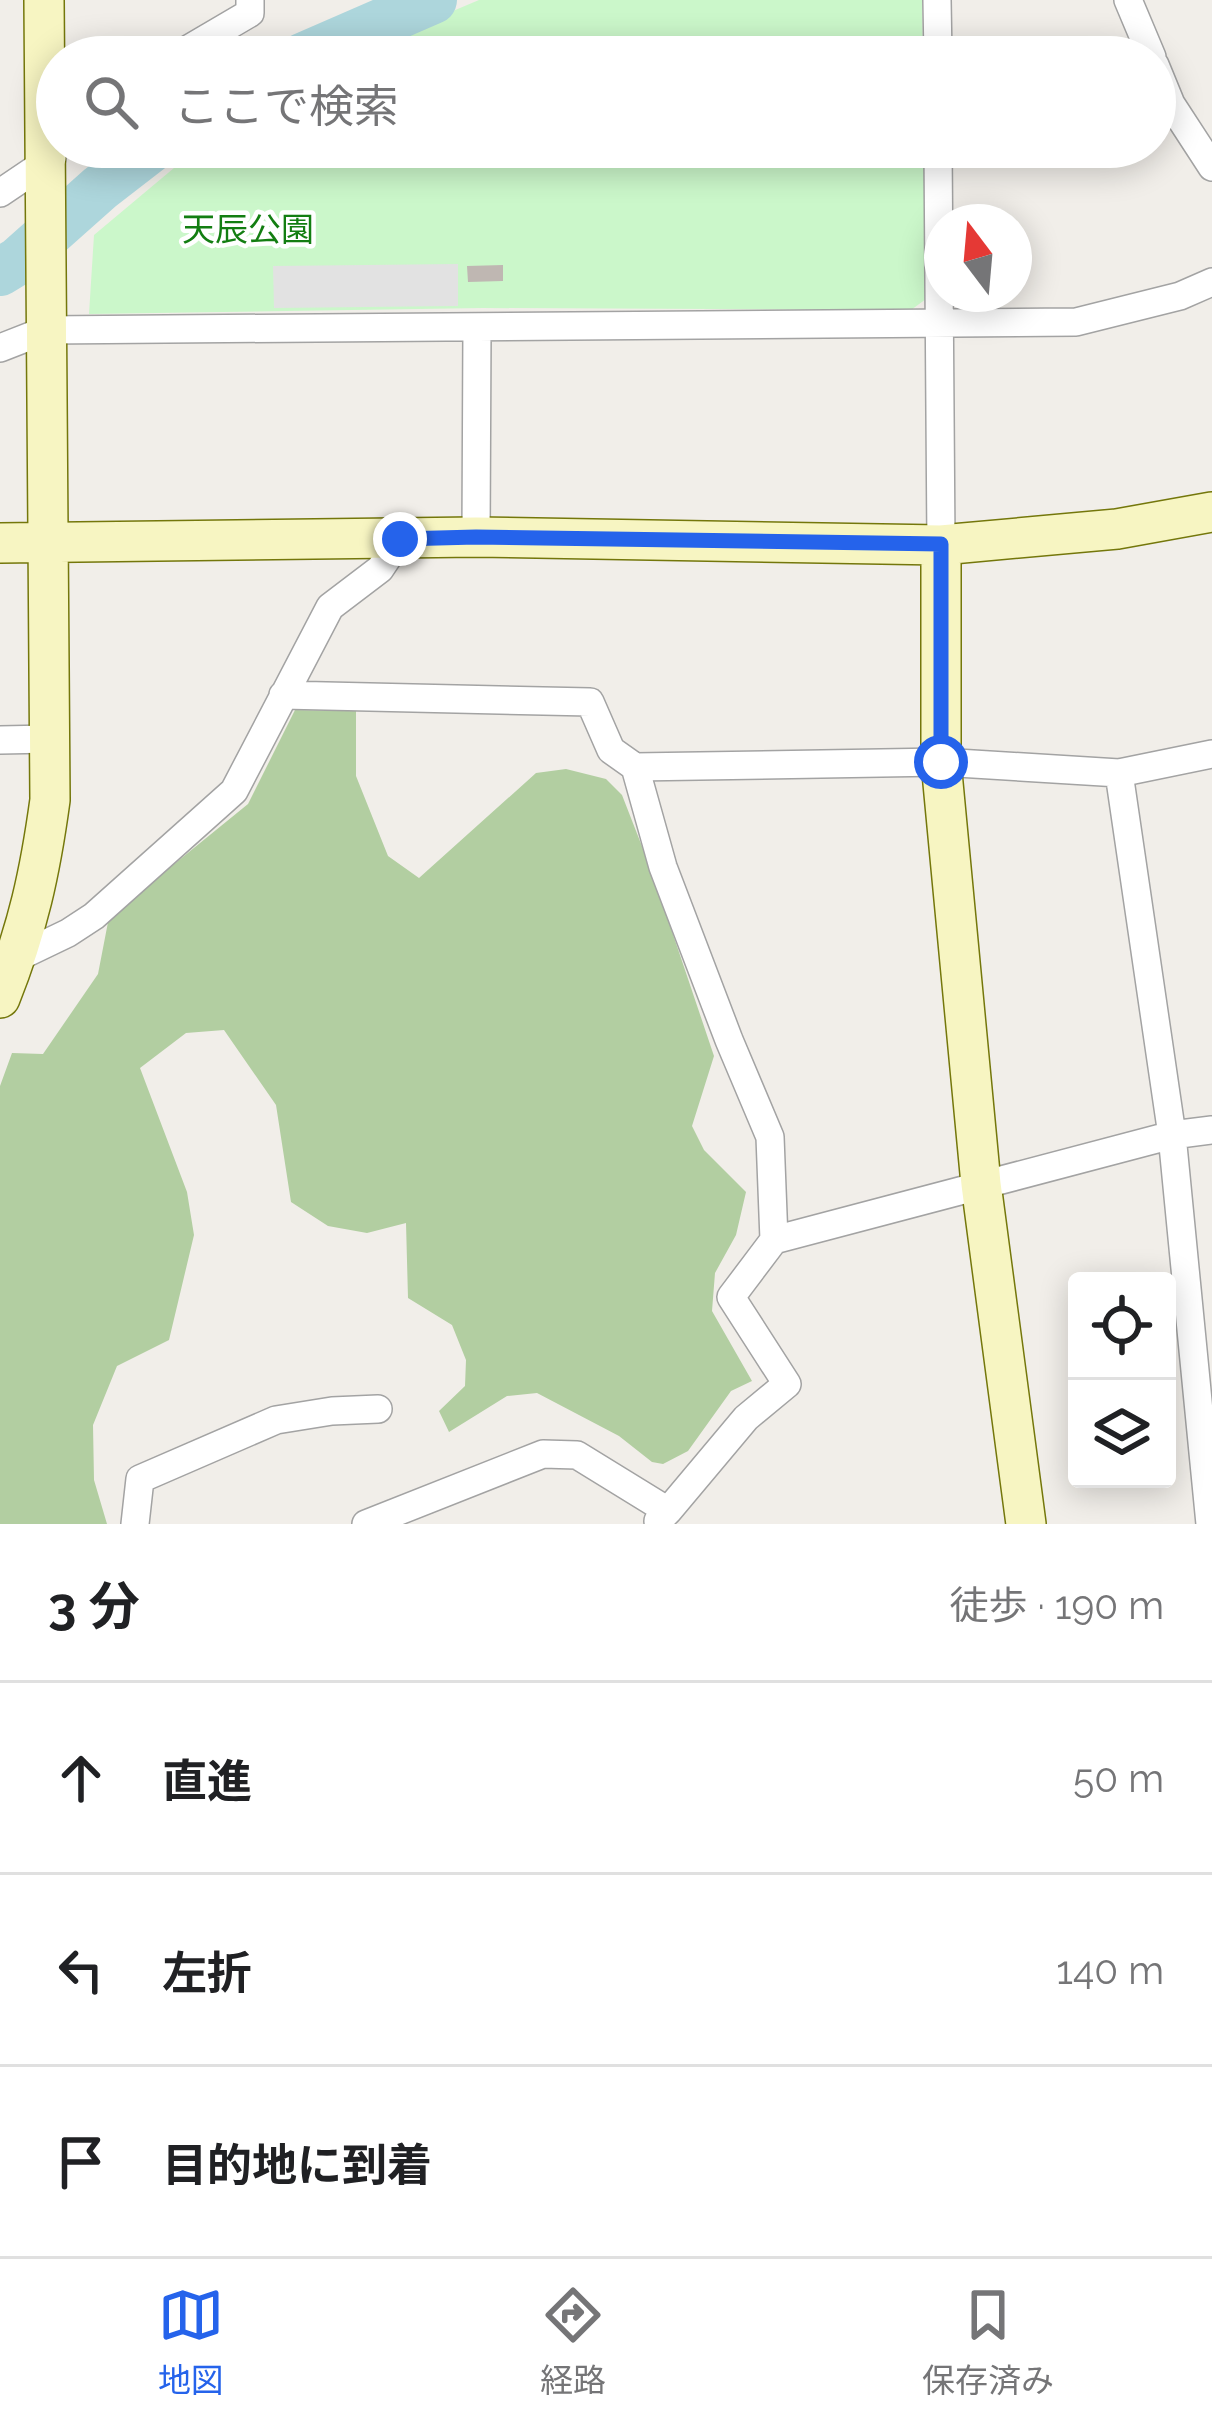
<!DOCTYPE html>
<html lang="ja">
<meta charset="utf-8">
<style>
:root{--surface:#fff;--page:#f2f2f2;--text:#202124;--muted:#757577;--line:#e0e0e0;--accent:#2563eb}
body{margin:0;font-family:Raleway,"Noto Sans JP",sans-serif;background:var(--page);color:var(--text)}
.controls{position:absolute;right:36px;bottom:36px;display:grid;overflow:hidden;border-radius:12px;box-shadow:0 6px 30px #0003}
.controls button{width:108px;height:108px;display:grid;place-items:center;padding:0;border:0;border-bottom:3px solid var(--line);background:var(--surface);color:var(--text);font:60px sans-serif}
.compass{position:absolute;left:924px;top:204px;width:108px;height:108px;border-radius:50%;background:var(--surface);box-shadow:0 6px 30px #0003;rotate:344deg}
.stop{position:absolute;width:36px;height:36px;margin:-27px;border:9px solid #2563eb;border-radius:50%;background:#fff}
.stop.end{background:#2563eb;border-color:#fff;box-shadow:0 3px 12px #0008}
.list{margin:0;padding:0;list-style:none}
h2{display:flex;justify-content:space-between;align-items:center;height:156px;margin:0;padding:0 48px;font-size:51px}
h2 small{font-size:39px;font-weight:400;color:var(--muted)}
.list li{display:grid;grid-template-columns:78px 1fr auto;gap:36px;align-items:center;box-sizing:border-box;height:192px;padding:0 48px;border-top:3px solid var(--line)}
.list b{display:block;font-size:45px;white-space:nowrap}
.list em{font-size:39px;font-style:normal;color:var(--muted)}
.icon{flex:none;width:66px;height:66px;fill:none;stroke:currentColor;stroke-width:2;stroke-linecap:round;stroke-linejoin:round}
.map{position:relative;flex:none;width:1212px;height:1524px;overflow:hidden}
.search{position:absolute;background:var(--surface);box-shadow:0 6px 30px #0003;left:36px;right:36px;top:36px;height:132px;display:flex;align-items:center;gap:30px;box-sizing:border-box;padding:0 42px;border-radius:66px;color:var(--muted);font-size:45px}
.sheet{height:732px;background:var(--surface)}
nav{display:flex;justify-content:space-around;align-items:center;box-sizing:border-box;height:168px;border-top:3px solid var(--line);background:var(--surface);font-size:33px;color:var(--muted)}
nav a{display:grid;justify-items:center;gap:6px}
nav .on{color:var(--accent)}
.map>svg:first-child{display:block}
</style>
<div class="map">
<svg width="1212" height="1524" viewBox="0 0 1212 1524">
<rect width="100%" height="100%" fill="#f1eee9"/>
<path fill="#b2cea1" d="M295 710 356 711V776L388 856 419 878 536 773 566 769 606 779 622 795 652 872 714 1056 692 1126 704 1150 746 1192 736 1235 715 1273 712 1311 752 1381 731 1391 688 1451 663 1464 652 1462 619 1436 537 1393 507 1396 449 1432 439 1411 465 1386 466 1360 452 1325 408 1298 406 1223 367 1233 328 1226 291 1202 276 1105 224 1030 186 1033 140 1068 187 1192 194 1235 169 1340 117 1366 93 1425 94 1480 107 1524H0V1086L12 1053 43 1054 98 974 109 917 248 804Z"/>
<path fill="#cbf7ca" d="M479 0H922L923 57H358L384 40Z
M199 147H924L926 299 911 310 483 308 89 314 94 235Z"/>
<path fill="#e2e2e2" d="M458 264V306L274 308 273 266Z"/>
<g fill="none" stroke-linecap="round" stroke-linejoin="round">
<path stroke="#add6dc" stroke-width="48" d="M302 57 433 0
M0 272 18 261 100 188 153 147"/>
</g>
<path fill="#bfb7b2" d="M503 265V281L468 282 467 266Z"/>
<g fill="none" stroke-linecap="round" stroke-linejoin="round">
<defs>
<path id="street" d="M937 0 938 57
M1128 0 1152 57
M175 57 250 13V0
M1155 65 1171 104 1212 167
M938 147 941 545
M0 193 52 158
M0 348 46 330 1076 322 1180 296 1212 282
M476 537 477 327
M283 695 590 702 611 750 635 767 941 762 1119 773 1212 754
M0 740 50 739
M635 767 663 867 729 1040 770 1137 774 1240
M1119 773 1172 1135 1210 1524
M16 958 68 933 94 916 234 791 330 607 380 569 400 539
M668 1511 746 1418 787 1384 731 1297 774 1240 1172 1135 1212 1130
M135 1524 140 1479 276 1420 332 1411 378 1409
M366 1524 543 1454 577 1455 668 1511 658 1521"/>
<path id="secondary" d="M0 543 476 537 941 545 1117 529 1212 512
M941 545V762L981 1184 1026 1524
M0 998C28 928 40 873 50 800L44 0"/>
</defs>
<use href="#street" stroke="#a3a3a3" stroke-width="30"/>
<use href="#secondary" stroke="#74770b" stroke-width="42"/>
<use href="#street" stroke="#fff" stroke-width="27"/>
<use href="#secondary" stroke="#f7f5c2" stroke-width="39"/>
</g>
<g fill="none" stroke-linecap="round" stroke-linejoin="round">
<path stroke="#2563eb" stroke-width="15" d="M400 539 476 537 941 544V762"/>
</g>
<g text-anchor="middle" dominant-baseline="central" stroke-width="9" stroke-linejoin="round" paint-order="stroke">
<g font-size="33" fill="#137e12" stroke="#fff">
<text x="248" y="229">天辰公園</text>
</g>
</g>
</svg>
<div class="controls">
<button><svg class="icon" aria-label="locate" viewBox="0 0 24 24"><circle cx="12" cy="12" r="6"/><path d="M12 2v4M12 18v4M2 12h4M18 12h4"/></svg></button>
<button><svg class="icon" aria-label="layers" viewBox="0 0 24 24"><path d="M12 4l9 5-9 5-9-5zM3 14l9 5 9-5"/></svg></button>
</div>
<svg class="compass" viewBox="-18 -18 36 36"><path d="M0-13l5 13h-10z" fill="#e53935"/><path d="M0 13l5-13h-10z" fill="#757577"/></svg>
<div class="stop" style="left:941px;top:762px"></div>
<div class="stop end" style="left:400px;top:539px"></div>
<div class="search"><svg class="icon" aria-label="search" viewBox="0 0 24 24"><circle cx="10" cy="10" r="6"/><path d="M15 15l6 6"/></svg>ここで検索</div>
</div>
<section class="sheet">
<h2>3 分<small>徒歩 · 190 m</small></h2>
<ul class="list">
<li><svg class="icon" aria-label="ahead" viewBox="0 0 24 24"><path d="M12 20V5M6 11l6-6 6 6"/></svg><div><b>直進</b></div><em>50 m</em></li>
<li><svg class="icon" aria-label="left" viewBox="0 0 24 24"><path d="M17 20v-9H6M10 6l-5 5 5 5"/></svg><div><b>左折</b></div><em>140 m</em></li>
<li><svg class="icon" aria-label="arrive" viewBox="0 0 24 24"><path d="M6 21V4h12l-3 4 3 4H6"/></svg><div><b>目的地に到着</b></div></li>
</ul>
</section>
<nav>
<a class="on"><svg class="icon" aria-label="map" viewBox="0 0 24 24"><path d="M3 6l6-2 6 2 6-2v14l-6 2-6-2-6 2zM9 4v14M15 6v14"/></svg>地図</a>
<a><svg class="icon" aria-label="directions" viewBox="0 0 24 24"><path d="M12 3l9 9-9 9-9-9zM9 14v-3h6M13 9l2 2-2 2"/></svg>経路</a>
<a><svg class="icon" aria-label="saved" viewBox="0 0 24 24"><path d="M7 4h10v16l-5-4-5 4z"/></svg>保存済み</a>
</nav>
